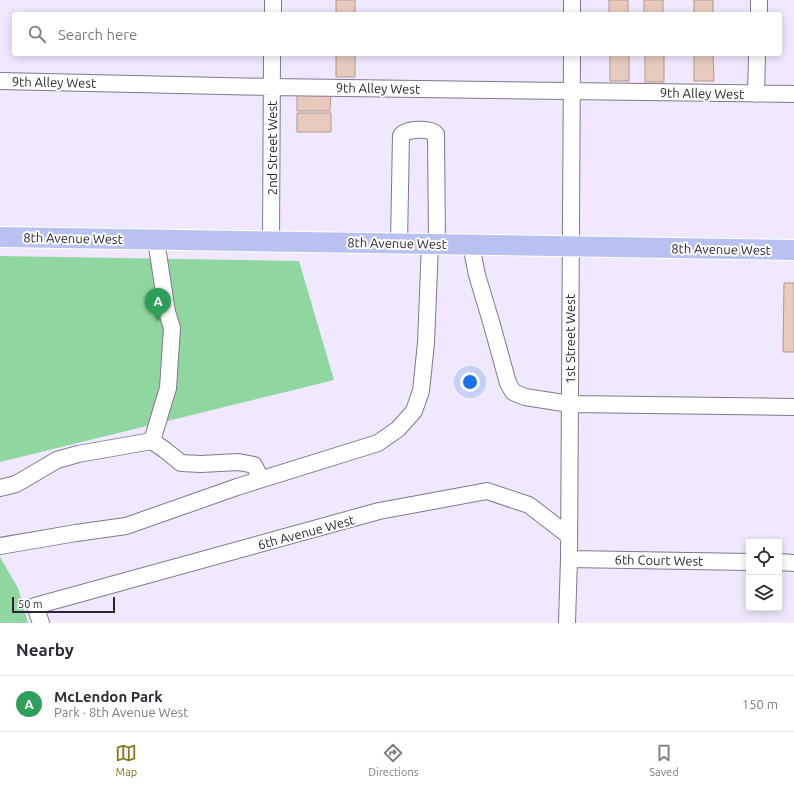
<!DOCTYPE html>
<meta charset="utf-8">
<style>
:root{--surface:#fff;--page:#f7f7f7;--text:#2b2b33;--muted:#7c7c81;--line:#e1e1e2;--accent:#897519}
body{margin:0;font-family:Ubuntu,sans-serif;background:var(--page);color:var(--text)}
.controls{position:absolute;right:12px;bottom:12px;display:grid;overflow:hidden;border-radius:4px;box-shadow:0 2px 10px #0003}
.controls button{width:36px;height:36px;display:grid;place-items:center;padding:0;border:0;border-bottom:1px solid var(--line);background:var(--surface);color:var(--text);font:20px sans-serif}
.scale{position:absolute;left:12px;bottom:10px;width:103px;box-sizing:border-box;padding-left:4px;border:2px solid #2b2731;border-top:0;font-size:11px;line-height:14px;white-space:nowrap;color:#2b2731;-webkit-text-stroke:3px #fff;paint-order:stroke}
.you{position:absolute;left:470px;top:382px;width:14px;height:14px;margin:-10px;border:3px solid #fff;border-radius:50%;background:#1a73e8;box-shadow:0 0 0 6px #1a73e833}
.badge{display:grid;place-items:center;width:26px;height:26px;border-radius:50%;background:var(--accent);color:#fff;font-size:13px;font-weight:700}
.pin{position:absolute;translate:-50% -33px;filter:drop-shadow(0 1px 2px #0008)}
.pin::after{content:'';position:absolute;top:21px;width:14px;height:12px;background:inherit;clip-path:polygon(0 0,100% 0,50% 100%)}
.list{margin:0;padding:0;list-style:none}
h2{display:flex;justify-content:space-between;align-items:center;height:52px;margin:0;padding:0 16px;font-size:17px}
h2 small{font-size:13px;font-weight:400;color:var(--muted)}
.list li{display:grid;grid-template-columns:26px 1fr auto;gap:12px;align-items:center;box-sizing:border-box;height:56px;padding:0 16px;border-top:1px solid var(--line)}
.list b{display:block;font-size:15px;white-space:nowrap}
.list p{margin:0;font-size:13px;white-space:nowrap;color:var(--muted)}
.list em{font-size:13px;font-style:normal;color:var(--muted)}
.icon{flex:none;width:22px;height:22px;fill:none;stroke:currentColor;stroke-width:2;stroke-linecap:round;stroke-linejoin:round}
.map{position:relative;flex:none;width:794px;height:623px;overflow:hidden}
.search{position:absolute;background:var(--surface);box-shadow:0 2px 10px #0003;left:12px;right:12px;top:12px;height:44px;display:flex;align-items:center;gap:10px;box-sizing:border-box;padding:0 14px;border-radius:4px;color:var(--muted);font-size:15px}
.sheet{height:108px;background:var(--surface)}
nav{display:flex;justify-content:space-around;align-items:center;box-sizing:border-box;height:56px;border-top:1px solid var(--line);background:var(--surface);font-size:11px;color:var(--muted)}
nav a{display:grid;justify-items:center;gap:2px}
nav .on{color:var(--accent)}
.map>svg:first-child{display:block}
</style>
<div class="map">
<svg width="794" height="623" viewBox="0 0 794 623">
<rect width="100%" height="100%" fill="#f0e8fd"/>
<path fill="#8fd6a1" d="M0 256 299 261 334 380 0 462Z
M0 557 18 588 28 623H0Z"/>
<path fill="#e7cbbe" stroke="#b2978b" d="M336 0H355V14H336Z
M609 0H628V14H609Z
M644 0H663V14H644Z
M694 0H713V14H694Z
M336 54H355V77H336Z
M610 54H629V81H610Z
M645 54H664V82H645Z
M694 54H713L714 81H694Z
M297 92H331L330 111H297Z
M297 113H331V132H297Z
M784 283H794V352H783Z"/>
<g fill="none" stroke-linecap="round" stroke-linejoin="round">
<defs>
<path id="minor" d="M273 14V0
M572 14V0
M759 14V0
M0 81 272 87 794 94
M756 94 757 54
M271 242 272 54
M399 243 401 136C405 128 431 128 436 134L437 244
M471 245 477 275 492 325 508 383 513 392 525 397 570 404 794 407
M152 441 165 450 181 463 201 464 239 462 254 465 261 479
M0 488 16 484 57 460 78 454 152 441 168 388 172 328 167 312 156 240
M0 546 76 533 126 526 237 487 378 443 398 429 414 411 421 391 426 343 430 244
M569 559 749 562
M779 562 794 563
M41 623 35 606 379 511 487 491 529 505 569 536
M567 623 569 559 572 54"/>
<path id="major" d="M0 237 794 250"/>
</defs>
<use href="#minor" stroke="#80788f" stroke-width="18"/>
<use href="#major" stroke="#fff" stroke-width="22"/>
<use href="#minor" stroke="#fff" stroke-width="16"/>
<use href="#major" stroke="#b9c1f0" stroke-width="20"/>
</g>
<g text-anchor="middle" dominant-baseline="central" stroke-width="4" stroke-linejoin="round" paint-order="stroke">
<g font-size="13" fill="#2b2731" stroke="#fff">
<text transform="translate(54 82) rotate(1)">9th Alley West</text>
<text transform="translate(378 88) rotate(1)">9th Alley West</text>
<text transform="translate(702 93) rotate(1)">9th Alley West</text>
<text transform="translate(272 148) rotate(-90)">2nd Street West</text>
<text transform="translate(73 238) rotate(1)">8th Avenue West</text>
<text transform="translate(397 243) rotate(1)">8th Avenue West</text>
<text transform="translate(721 249) rotate(1)">8th Avenue West</text>
<text transform="translate(570 339) rotate(-90)">1st Street West</text>
<text transform="translate(306 532) rotate(-15)">6th Avenue West</text>
<text transform="translate(659 560) rotate(1)">6th Court West</text>
</g>
</g>
</svg>
<div class="controls">
<button><svg class="icon" aria-label="locate" viewBox="0 0 24 24"><circle cx="12" cy="12" r="6"/><path d="M12 2v4M12 18v4M2 12h4M18 12h4"/></svg></button>
<button><svg class="icon" aria-label="layers" viewBox="0 0 24 24"><path d="M12 4l9 5-9 5-9-5zM3 14l9 5 9-5"/></svg></button>
</div>
<div class="scale">50 m</div>
<div class="you"></div>
<div class="pin badge" style="left:158px;top:321px;background:#2e9e5b">A</div>
<div class="search"><svg class="icon" aria-label="search" viewBox="0 0 24 24"><circle cx="10" cy="10" r="6"/><path d="M15 15l6 6"/></svg>Search here</div>
</div>
<section class="sheet">
<h2>Nearby<small></small></h2>
<ul class="list">
<li><span class="badge" style="background:#2e9e5b">A</span><div><b>McLendon Park</b><p>Park · 8th Avenue West</p></div><em>150 m</em></li>
</ul>
</section>
<nav>
<a class="on"><svg class="icon" aria-label="map" viewBox="0 0 24 24"><path d="M3 6l6-2 6 2 6-2v14l-6 2-6-2-6 2zM9 4v14M15 6v14"/></svg>Map</a>
<a><svg class="icon" aria-label="directions" viewBox="0 0 24 24"><path d="M12 3l9 9-9 9-9-9zM9 14v-3h6M13 9l2 2-2 2"/></svg>Directions</a>
<a><svg class="icon" aria-label="saved" viewBox="0 0 24 24"><path d="M7 4h10v16l-5-4-5 4z"/></svg>Saved</a>
</nav>
